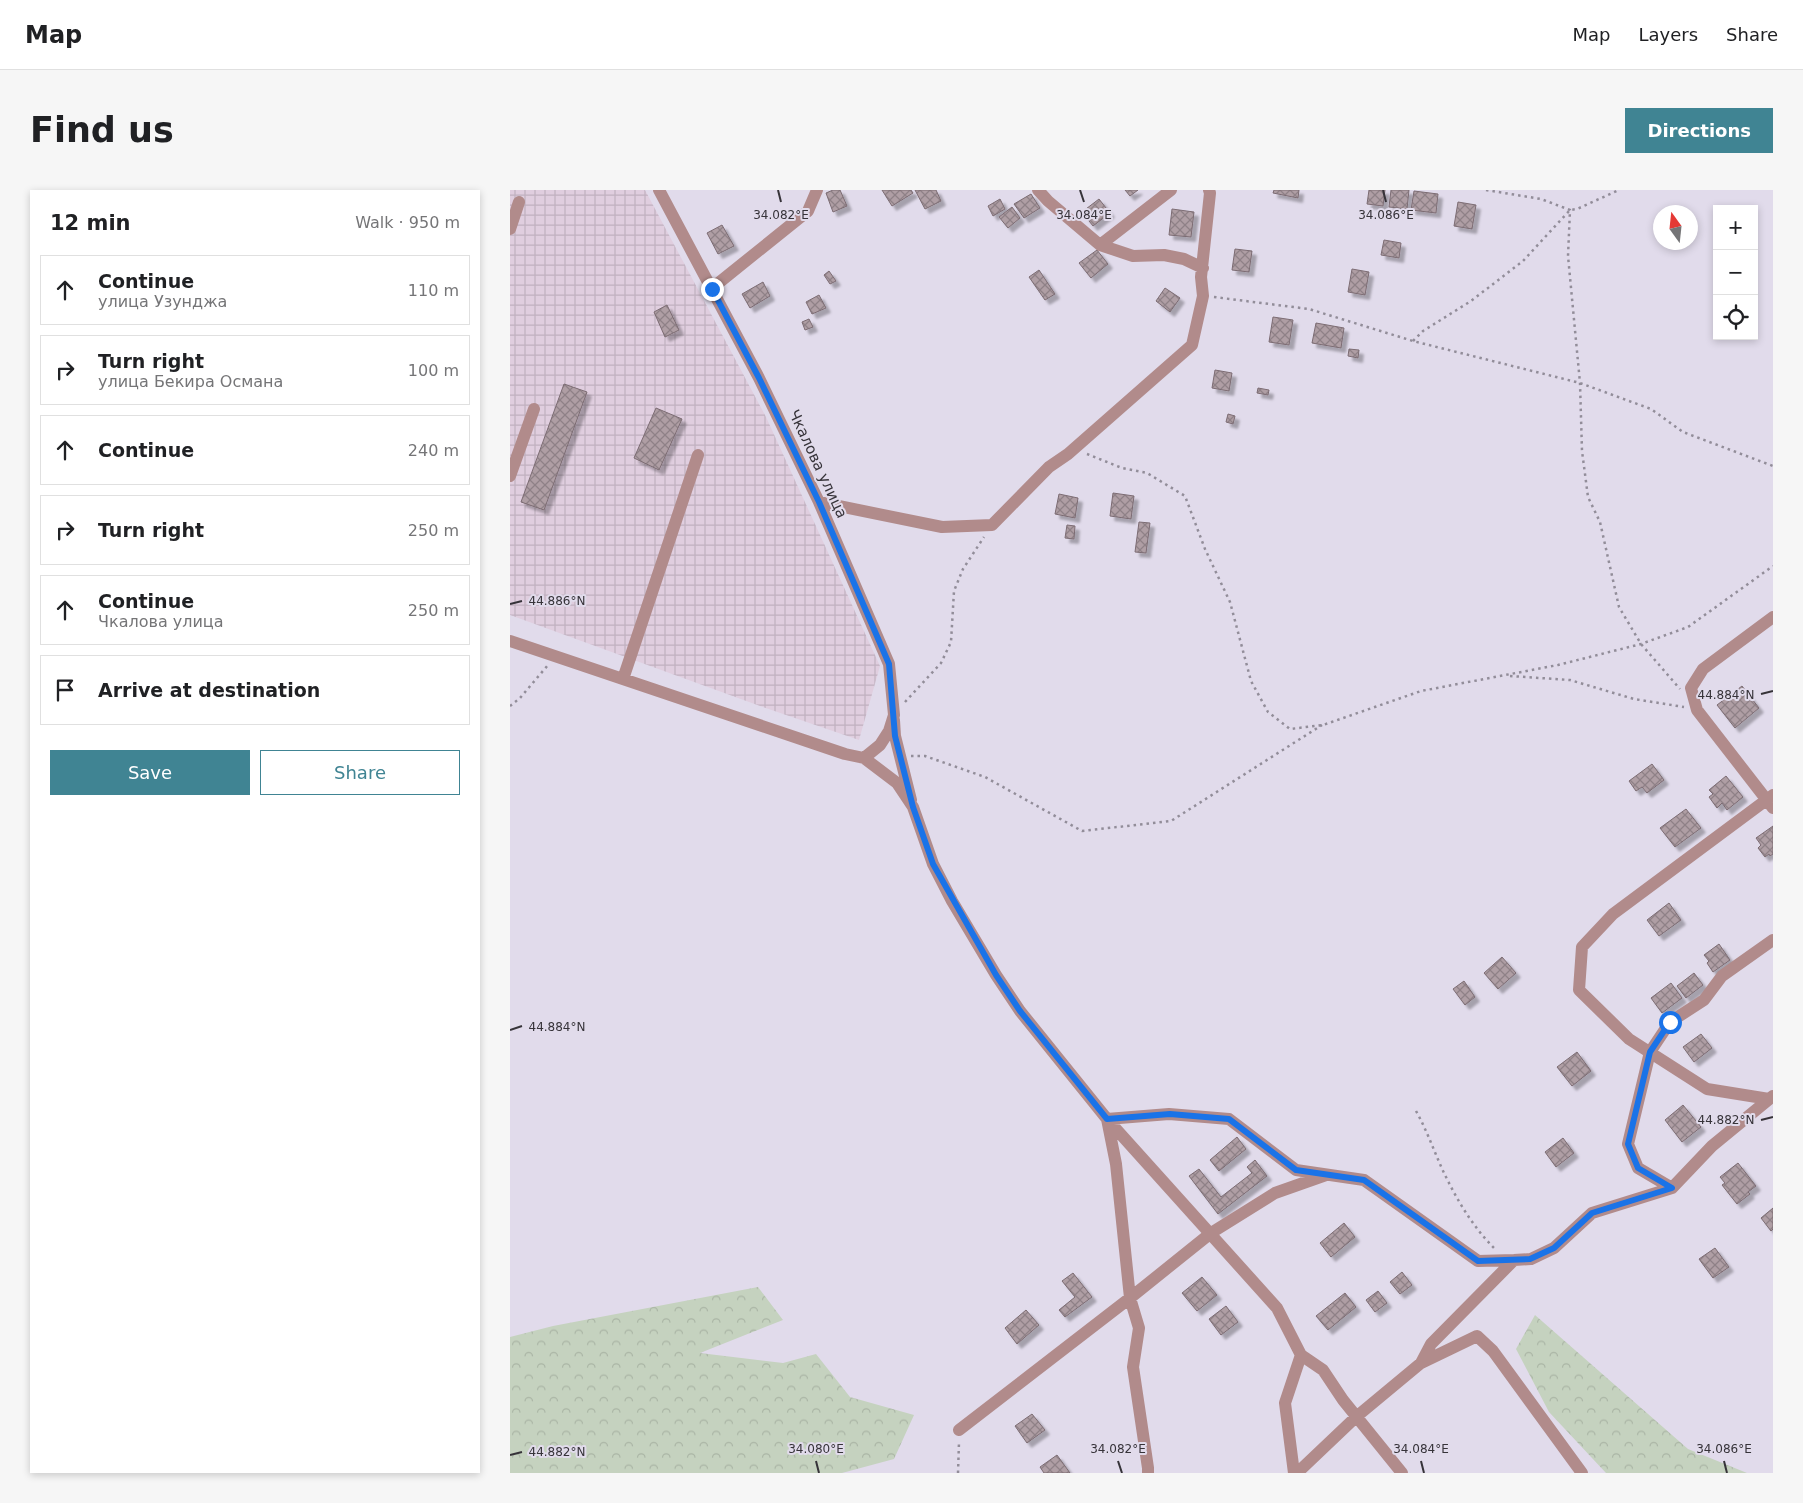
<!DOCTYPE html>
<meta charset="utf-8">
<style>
:root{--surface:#fff;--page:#f6f6f6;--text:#202124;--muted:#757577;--line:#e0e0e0;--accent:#408493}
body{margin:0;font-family:"DejaVu Sans",sans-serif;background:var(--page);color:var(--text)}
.controls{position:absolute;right:15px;top:15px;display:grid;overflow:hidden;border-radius:0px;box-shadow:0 2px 8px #0003}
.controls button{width:45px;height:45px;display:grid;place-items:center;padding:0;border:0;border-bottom:1px solid var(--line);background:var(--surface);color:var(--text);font:25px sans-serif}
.compass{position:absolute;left:1143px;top:15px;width:45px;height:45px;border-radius:50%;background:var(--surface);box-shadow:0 2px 8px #0003;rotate:345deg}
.stop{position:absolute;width:15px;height:15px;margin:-11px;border:4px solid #1a73e8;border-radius:50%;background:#fff}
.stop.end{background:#1a73e8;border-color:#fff;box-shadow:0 1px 5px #0008}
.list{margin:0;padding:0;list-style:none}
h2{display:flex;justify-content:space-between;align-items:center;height:65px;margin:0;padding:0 20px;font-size:21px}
h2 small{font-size:16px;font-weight:400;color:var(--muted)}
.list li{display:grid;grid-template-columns:32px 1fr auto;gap:15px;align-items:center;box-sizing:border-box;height:70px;margin:0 10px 10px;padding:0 10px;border:1px solid var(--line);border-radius:0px}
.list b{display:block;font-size:19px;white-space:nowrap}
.list p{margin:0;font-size:16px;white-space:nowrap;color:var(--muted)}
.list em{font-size:16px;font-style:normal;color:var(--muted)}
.actions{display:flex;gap:10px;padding:15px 20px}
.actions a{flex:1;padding:11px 0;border:1px solid var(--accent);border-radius:0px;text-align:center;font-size:18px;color:var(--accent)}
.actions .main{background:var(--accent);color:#fff}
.icon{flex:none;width:28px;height:28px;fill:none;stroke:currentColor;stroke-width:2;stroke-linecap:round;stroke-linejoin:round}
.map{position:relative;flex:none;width:1263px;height:1283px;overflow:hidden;border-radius:0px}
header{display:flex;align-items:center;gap:30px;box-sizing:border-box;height:70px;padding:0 25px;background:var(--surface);border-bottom:1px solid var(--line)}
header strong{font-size:24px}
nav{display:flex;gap:28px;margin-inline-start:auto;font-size:18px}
.intro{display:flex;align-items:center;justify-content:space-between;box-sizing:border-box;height:120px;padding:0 30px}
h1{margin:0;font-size:35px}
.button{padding:12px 22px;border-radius:0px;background:var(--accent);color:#fff;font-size:18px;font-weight:700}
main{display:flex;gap:30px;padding:0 30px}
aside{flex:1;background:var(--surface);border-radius:0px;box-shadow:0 2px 8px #0003}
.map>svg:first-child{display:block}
</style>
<header>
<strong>Map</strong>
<nav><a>Map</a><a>Layers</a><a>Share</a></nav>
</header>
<div class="intro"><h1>Find us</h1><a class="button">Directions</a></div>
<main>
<aside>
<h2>12 min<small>Walk · 950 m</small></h2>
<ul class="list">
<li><svg class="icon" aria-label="ahead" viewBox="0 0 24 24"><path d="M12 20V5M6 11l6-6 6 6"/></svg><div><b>Continue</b><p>улица Узунджа</p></div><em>110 m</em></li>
<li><svg class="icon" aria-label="right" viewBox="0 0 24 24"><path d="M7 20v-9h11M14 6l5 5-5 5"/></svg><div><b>Turn right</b><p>улица Бекира Османа</p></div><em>100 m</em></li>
<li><svg class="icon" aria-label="ahead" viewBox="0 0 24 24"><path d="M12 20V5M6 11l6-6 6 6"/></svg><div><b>Continue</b></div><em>240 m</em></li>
<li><svg class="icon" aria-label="right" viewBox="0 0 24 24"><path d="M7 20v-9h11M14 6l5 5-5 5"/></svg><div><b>Turn right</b></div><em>250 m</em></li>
<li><svg class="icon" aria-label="ahead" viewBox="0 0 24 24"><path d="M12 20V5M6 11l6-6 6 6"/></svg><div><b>Continue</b><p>Чкалова улица</p></div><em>250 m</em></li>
<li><svg class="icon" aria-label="arrive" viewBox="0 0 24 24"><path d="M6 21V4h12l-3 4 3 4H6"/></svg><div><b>Arrive at destination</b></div></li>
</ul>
<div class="actions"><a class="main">Save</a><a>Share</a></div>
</aside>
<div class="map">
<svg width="1263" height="1283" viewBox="0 0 1263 1283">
<defs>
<pattern id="industrial-grid" width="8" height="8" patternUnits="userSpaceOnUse" patternTransform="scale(1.25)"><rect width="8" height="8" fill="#e0cedf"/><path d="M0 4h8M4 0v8" fill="none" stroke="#c1b1c0"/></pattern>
<pattern id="forest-crowns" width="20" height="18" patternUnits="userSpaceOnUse" patternTransform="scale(1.25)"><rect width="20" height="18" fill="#c5d2bf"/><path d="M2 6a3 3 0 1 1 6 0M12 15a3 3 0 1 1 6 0" fill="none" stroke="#aab5a5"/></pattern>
<pattern id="building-cross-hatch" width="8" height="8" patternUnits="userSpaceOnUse" patternTransform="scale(1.25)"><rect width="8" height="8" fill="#af9ea4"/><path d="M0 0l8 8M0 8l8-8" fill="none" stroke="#8f8187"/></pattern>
<filter id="shadow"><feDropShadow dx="4.5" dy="4.5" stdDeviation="1" flood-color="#0004"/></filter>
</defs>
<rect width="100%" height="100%" fill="#e1dbeb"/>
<path fill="url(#industrial-grid)" d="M0 0H135L256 227 370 476 349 550 250 516 0 425Z"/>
<path fill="url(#forest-crowns)" d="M248 1097 273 1130 190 1163 273 1173 306 1164 340 1207 404 1225 384 1269 332 1283H0V1147L43 1136Z
M1025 1125 1178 1259 1237 1283H1096L1039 1222 1006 1159Z"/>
<path fill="url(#building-cross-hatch)" stroke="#7c6c73" filter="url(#shadow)" d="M323 0H330L337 16 323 22 316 3Z
M372 0H401L403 3 382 16Z
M405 0H426L431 11 415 19Z
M615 0H628L620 6Z
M764 0H789L788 8 763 3Z
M859 0H875L873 16 857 14Z
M881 0H899L897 19 879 17Z
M904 1 928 4 926 23 901 20Z
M521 4 530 18 514 28 504 14Z
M490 9 495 19 483 26 478 16Z
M589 9 600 23 583 36 572 22Z
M948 12 966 15 962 39 944 36Z
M502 17 510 28 498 38 489 27Z
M662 19 684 22 681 47 659 45Z
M212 35 224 56 208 64 197 43Z
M874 50 891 53 889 68 871 65Z
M725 59 742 61 739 82 722 80Z
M587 60 598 74 581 88 569 73Z
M842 79 859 82 855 105 838 102Z
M529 80 545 104 535 110 519 87Z
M319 81 326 91 320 94 314 85Z
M253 92 260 106 240 118 232 104Z
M655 98 670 108 660 122 646 111Z
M309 105 316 118 302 124 296 112Z
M157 115 169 140 155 147 144 122Z
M763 127 783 130 779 155 759 152Z
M299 129 303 137 295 140 292 132Z
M806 133 834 138 831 158 802 153Z
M839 159 849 160 848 168 838 166Z
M705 180 722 183 719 201 702 198Z
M54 194 77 202 34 320 11 312Z
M748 198 759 200 758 205 747 203Z
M146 218 172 229 149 280 124 268Z
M718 224 725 226 723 234 716 232Z
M603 303 624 306 621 329 600 326Z
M549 304 568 308 565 328 545 324Z
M629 332 640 333 636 363 625 362Z
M557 335 565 336 564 349 555 348Z
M1232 496 1249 518 1225 538 1207 515Z
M1142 574 1154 590 1137 603 1132 597 1126 601 1119 591Z
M1216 586 1233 607 1217 620 1212 613 1207 618 1199 607 1203 604 1199 600Z
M1176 619 1191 638 1165 657 1150 638Z
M1263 636V664L1260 666 1259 664 1255 667 1248 658 1251 655 1246 648Z
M1159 713 1171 730 1149 746 1137 730Z
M1209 754 1220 770 1203 782 1197 773 1199 771 1194 765Z
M992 767 1006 783 988 799 974 783Z
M1184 783 1193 795 1176 808 1167 796Z
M954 791 965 807 955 815 943 799Z
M1161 793 1172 808 1152 823 1141 808Z
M1191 844 1202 858 1184 872 1173 857Z
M1067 862 1081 881 1062 896 1047 877Z
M1173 915 1191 937 1172 952 1155 930Z
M727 947 736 959 709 981 700 970Z
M1053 948 1064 963 1046 977 1035 962Z
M745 970 757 986 708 1024 679 986 689 979 711 1007 742 983 737 977Z
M1228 973 1246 996 1238 1002 1240 1004 1227 1014 1212 995 1215 993 1210 987Z
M1263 1018V1039L1261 1041 1251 1028Z
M834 1033 845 1047 821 1067 810 1053Z
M1205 1058 1219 1077 1203 1088 1189 1069Z
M892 1082 902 1095 890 1104 880 1092Z
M563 1083 582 1107 555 1127 549 1120 565 1107 552 1091Z
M692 1087 707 1105 687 1121 672 1103Z
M868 1101 877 1113 865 1122 856 1110Z
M835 1103 846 1117 818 1140 806 1126Z
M716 1116 728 1132 711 1145 699 1129Z
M516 1120 529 1135 507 1154 495 1138Z
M522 1224 535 1240 517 1253 505 1236Z
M547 1265 560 1283H534L530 1277Z"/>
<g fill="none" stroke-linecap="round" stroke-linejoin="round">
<path stroke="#928d99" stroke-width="2.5" stroke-dasharray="2.5 4" stroke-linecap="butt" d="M976 0 1031 9 1060 20 1058 66 1070 193 1072 261 1078 307 1090 332 1109 417 1131 454 1170 499
M704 107 799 119 903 151 1070 193 1141 219 1173 242 1263 276
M903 151 913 141 961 111 1013 71 1060 20 1067 19 1109 0
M577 264 612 278 637 283 675 306 695 359 720 412 741 491 758 522 780 539 813 535 911 501 1048 475 1131 454 1178 437 1263 376
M1000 486 1060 490 1124 509 1174 517
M395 512 431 473 441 452 444 401 453 379 474 347
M0 516 10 508 38 475
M401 566H415L475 587 572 641 661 631 812 535
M906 921C919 944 926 968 938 991 950 1015 965 1039 984 1058
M448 1283 449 1252"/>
<path stroke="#b18b8b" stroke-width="12" d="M149 0 249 188 309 312 379 474 384 525 379 541 370 555 354 568
M528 0 538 11 590 55 623 66 654 65 674 69 693 78
M0 39 9 12
M590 55 661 0
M201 99 298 21 307 0
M0 286 24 219
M309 312 432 337 482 335 539 277 558 264 682 155 693 106 691 87 700 3 699 0
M1263 427 1193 479 1181 498 1187 520 1263 618
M0 451 335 564 354 568 387 593 403 617 423 674 442 711 486 785 510 821 597 929 767 1118 791 1165 813 1180 833 1210 892 1283
M113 489 188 265
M384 530 385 546 401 610
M1259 909 1197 899 1119 849 1069 800 1072 757 1103 724 1263 605
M597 929 659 924 719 929 786 980 854 990 968 1071 1004 1070 1021 1069 1044 1058 1082 1023 1162 998 1202 956 1263 906
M1162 998 1128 978 1118 954 1140 862 1160 832 1194 810 1212 786 1263 750
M911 1173 967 1146 983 1161 1072 1283
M449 1240 620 1108 606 974 597 929
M638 1283V1278L623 1177 629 1138 620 1108 701 1043 765 1003 816 985
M784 1283 775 1213 791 1165
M787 1283 846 1227 911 1173 921 1154 1004 1070"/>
</g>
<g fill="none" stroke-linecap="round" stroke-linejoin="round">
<path stroke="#1a73e8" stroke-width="6" d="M202 99 249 188 309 312 379 474 385 546 403 617 423 674 486 785 510 821 597 929 660 924 719 929 786 980 854 990 968 1071 1020 1069 1044 1058 1082 1023 1162 998 1128 978 1118 954 1140 862 1160 832"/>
</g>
<path fill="none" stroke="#363339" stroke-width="2" d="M268 0 271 12M570 0 574 12M873 0 876 12M0 414 12 411M1251 504 1263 501M0 840 12 836M1251 930 1263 927M0 1265 12 1262M306 1271 309 1283M608 1271 612 1283M911 1271 914 1283M1214 1271 1217 1283"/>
<g text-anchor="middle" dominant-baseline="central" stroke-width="4" stroke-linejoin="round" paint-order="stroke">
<g font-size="15" fill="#363339" stroke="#e1dbeb">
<text transform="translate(308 274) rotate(65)">Чкалова улица</text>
</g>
</g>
<g font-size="12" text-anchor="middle" fill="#363339" stroke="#e1dbeb" stroke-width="4" stroke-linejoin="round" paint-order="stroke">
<text x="271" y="29">34.082°E</text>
<text x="574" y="29">34.084°E</text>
<text x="876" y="29">34.086°E</text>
<text x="47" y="415">44.886°N</text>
<text x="1216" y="509">44.884°N</text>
<text x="47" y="841">44.884°N</text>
<text x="1216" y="934">44.882°N</text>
<text x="306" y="1263">34.080°E</text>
<text x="608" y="1263">34.082°E</text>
<text x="911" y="1263">34.084°E</text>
<text x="1214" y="1263">34.086°E</text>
<text x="47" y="1266">44.882°N</text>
</g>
</svg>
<div class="controls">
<button>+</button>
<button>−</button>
<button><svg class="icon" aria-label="locate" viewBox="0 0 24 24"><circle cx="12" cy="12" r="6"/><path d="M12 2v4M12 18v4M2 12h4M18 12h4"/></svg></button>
</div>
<svg class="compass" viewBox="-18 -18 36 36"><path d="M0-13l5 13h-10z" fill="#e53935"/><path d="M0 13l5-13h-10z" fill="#757577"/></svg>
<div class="stop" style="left:1160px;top:832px"></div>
<div class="stop end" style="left:202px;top:99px"></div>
</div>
</main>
